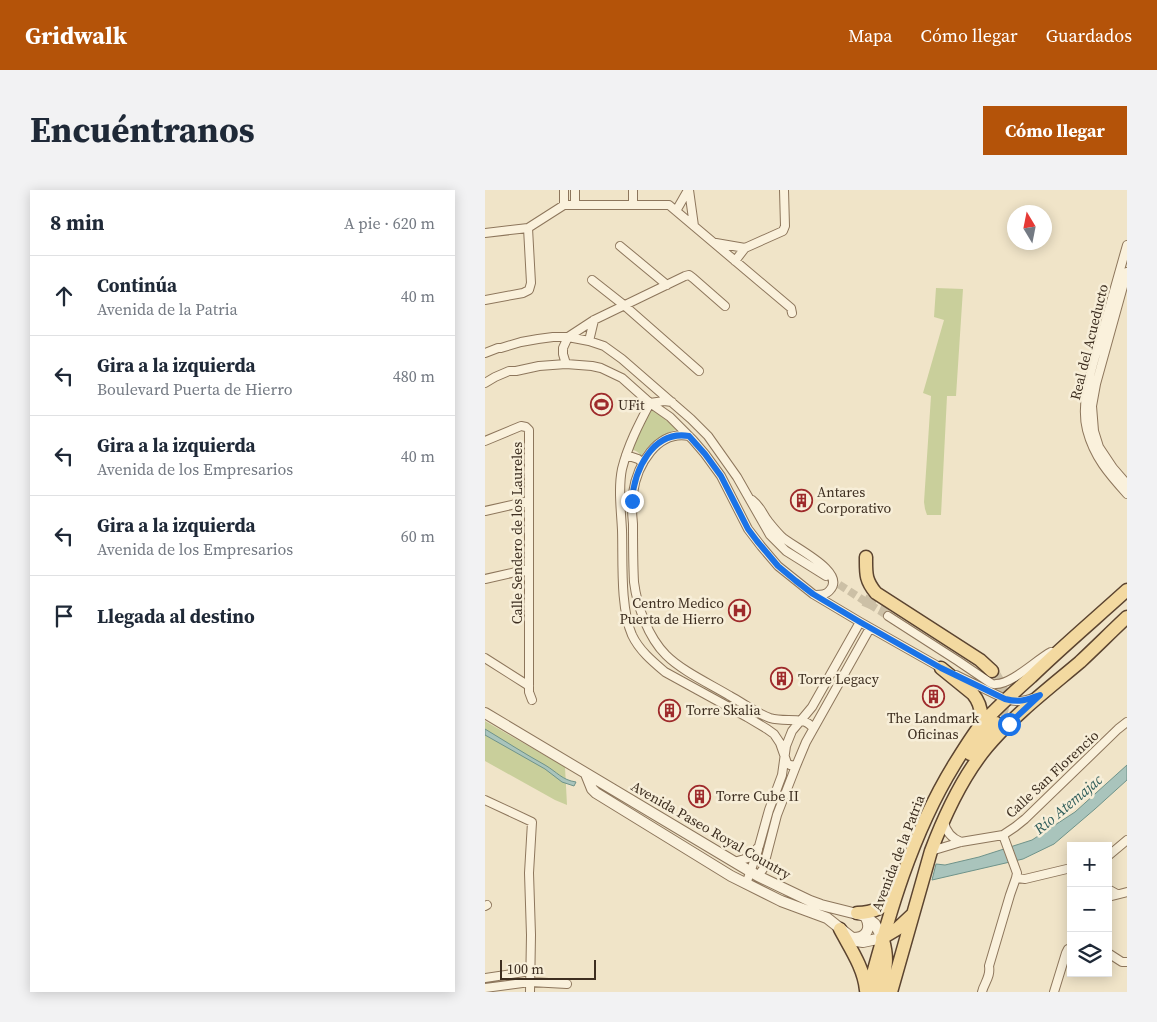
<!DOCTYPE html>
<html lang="es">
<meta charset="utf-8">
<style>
:root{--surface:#fff;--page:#f2f2f3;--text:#1f2937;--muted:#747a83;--line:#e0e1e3;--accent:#b45309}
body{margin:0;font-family:"Source Serif 4",serif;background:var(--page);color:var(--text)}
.controls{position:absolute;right:15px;bottom:15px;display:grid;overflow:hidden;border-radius:0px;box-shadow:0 2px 12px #0003}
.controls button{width:45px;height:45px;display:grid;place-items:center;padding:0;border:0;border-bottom:1px solid var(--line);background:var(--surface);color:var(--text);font:25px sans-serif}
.compass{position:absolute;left:522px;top:15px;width:45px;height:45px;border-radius:50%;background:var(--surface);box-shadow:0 2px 12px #0003;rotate:350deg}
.scale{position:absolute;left:15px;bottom:12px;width:96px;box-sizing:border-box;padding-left:5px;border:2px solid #3d2e20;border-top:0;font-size:14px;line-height:18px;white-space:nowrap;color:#3d2e20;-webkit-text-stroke:4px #f7eed8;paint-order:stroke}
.stop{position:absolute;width:15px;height:15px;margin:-11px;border:4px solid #1a73e8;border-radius:50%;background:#fff}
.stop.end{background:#1a73e8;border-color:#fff;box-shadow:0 1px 5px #0008}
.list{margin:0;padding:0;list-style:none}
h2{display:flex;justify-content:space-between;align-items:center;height:65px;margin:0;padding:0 20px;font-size:21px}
h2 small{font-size:16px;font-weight:400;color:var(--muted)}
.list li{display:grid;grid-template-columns:32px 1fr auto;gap:15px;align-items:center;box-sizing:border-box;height:80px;padding:0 20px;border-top:1px solid var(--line)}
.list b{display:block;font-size:19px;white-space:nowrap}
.list p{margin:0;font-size:16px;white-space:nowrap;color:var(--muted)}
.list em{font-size:16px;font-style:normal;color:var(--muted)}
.icon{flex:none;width:28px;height:28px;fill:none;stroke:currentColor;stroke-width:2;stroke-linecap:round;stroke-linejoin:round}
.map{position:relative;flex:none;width:642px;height:802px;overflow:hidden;border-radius:0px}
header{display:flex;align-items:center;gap:30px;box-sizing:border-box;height:70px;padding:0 25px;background:var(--accent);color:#fff}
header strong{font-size:24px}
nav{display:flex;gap:28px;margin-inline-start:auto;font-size:18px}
.intro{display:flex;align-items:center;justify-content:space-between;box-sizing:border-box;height:120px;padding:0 30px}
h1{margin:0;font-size:35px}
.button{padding:12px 22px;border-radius:0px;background:var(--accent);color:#fff;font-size:18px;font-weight:700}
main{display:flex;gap:30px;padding:0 30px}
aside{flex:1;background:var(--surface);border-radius:0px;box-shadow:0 2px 12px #0003}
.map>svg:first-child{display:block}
</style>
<header>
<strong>Gridwalk</strong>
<nav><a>Mapa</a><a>Cómo llegar</a><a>Guardados</a></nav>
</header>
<div class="intro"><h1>Encuéntranos</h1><a class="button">Cómo llegar</a></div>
<main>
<aside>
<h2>8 min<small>A pie · 620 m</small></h2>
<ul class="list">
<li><svg class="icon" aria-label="ahead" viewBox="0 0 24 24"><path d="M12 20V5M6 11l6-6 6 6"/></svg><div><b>Continúa</b><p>Avenida de la Patria</p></div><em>40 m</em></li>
<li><svg class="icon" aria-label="left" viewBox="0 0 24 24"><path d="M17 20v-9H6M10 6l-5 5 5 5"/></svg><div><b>Gira a la izquierda</b><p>Boulevard Puerta de Hierro</p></div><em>480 m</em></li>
<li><svg class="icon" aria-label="left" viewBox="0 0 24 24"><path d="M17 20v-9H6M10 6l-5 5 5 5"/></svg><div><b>Gira a la izquierda</b><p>Avenida de los Empresarios</p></div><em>40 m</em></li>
<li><svg class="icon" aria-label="left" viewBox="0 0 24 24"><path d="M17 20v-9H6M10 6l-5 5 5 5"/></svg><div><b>Gira a la izquierda</b><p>Avenida de los Empresarios</p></div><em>60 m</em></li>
<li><svg class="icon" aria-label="arrive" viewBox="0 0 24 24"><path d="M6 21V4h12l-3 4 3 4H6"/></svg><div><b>Llegada al destino</b></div></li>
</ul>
</aside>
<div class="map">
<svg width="642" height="802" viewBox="0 0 642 802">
<rect width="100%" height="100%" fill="#f0e4c8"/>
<path fill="#c9cf9b" d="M451 98 478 99 471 206H462L456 325H442L440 319 439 312 446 206 438 203 459 130 449 127Z
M165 218 193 239C176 245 166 251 156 266 153 261 150 260 145 260Z
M0 531 80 577 82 615 70 610 0 571Z"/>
<path fill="#a9c4bc" stroke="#6f938a" d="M0 539C20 551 40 564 60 575 72 582 77 590 91 592L89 596 77 592 60 579 0 545Z
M642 575V590L610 619 569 654 538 669 447 690 451 674 460 675 494 667 547 650 590 622Z"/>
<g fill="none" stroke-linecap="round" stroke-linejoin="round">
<path stroke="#ccc0a6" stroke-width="8" stroke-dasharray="8 4" stroke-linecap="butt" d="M344 388 403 426"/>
<path stroke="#ccc0a6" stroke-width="12" stroke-dasharray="12 6" stroke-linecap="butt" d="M379 410 404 421
M507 481C519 497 524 516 511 533"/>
<defs>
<path id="minor" d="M79 0V15
M90 0V15
M148 0V15
M204 0 209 36
M191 21 203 0
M0 43 43 38 79 15H184L306 118 307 123
M231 53 260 58
M642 55C634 83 626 111 618 140 610 170 594 209 602 240 609 267 624 284 642 304
M135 56 182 95
M250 71 260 58 298 41 300 36 299 0
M642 82 611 194 607 216 609 241 614 257 628 278 642 294
M107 90 140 116 214 181
M0 110 38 103 44 100 46 93 43 38
M104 151 109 130
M0 163 13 158H16L36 152 53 149 68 147H83L104 151 119 156 137 169 206 229 223 246 252 287 285 345 301 361 341 386
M81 174 78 164V158L83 147 109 130 200 86 204 85 208 88 240 116
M0 193 10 187 24 181H31L54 176 81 174 107 176 116 178 137 188 165 213 185 227 208 250 220 264 236 286 263 339 276 356 293 376 328 404 375 432 458 479
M187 212 179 211 165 213C154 234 143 255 137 279 133 298 136 320 137 340 138 371 135 417 147 445 154 460 167 471 180 482L262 527 282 539 289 544 295 553 302 573 305 575 311 576
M204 246C172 240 152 275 148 303 146 313 147 324 148 334 148 353 148 373 149 392 152 416 163 447 181 465 197 481 225 494 245 506 258 513 271 523 285 528 301 533 318 525 328 538
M0 251 36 236 41 237 44 240V502L47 510
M141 265 153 269 158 273
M267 310C276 317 277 323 283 331 287 336 291 341 296 346 307 357 362 381 345 400 341 405 336 405 331 405
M0 321 44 311
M0 389 44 379
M403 426 473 471 504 492C507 494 508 495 511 494 527 494 551 470 566 462
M0 468 44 496
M471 485 520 509C531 512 538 512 548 508
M0 610 47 632 44 683 46 745 45 802
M459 632C461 642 466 648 476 652
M446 661 476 652 518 645 530 637 540 629 633 539 642 532
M623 666 642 650
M249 672 263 668 268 664 274 656 284 620 297 585 301 556 307 541 327 517 375 432
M273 686 278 679 292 625 311 576 321 552 385 438
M531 688 540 689 586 678
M261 694 273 660
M623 699 632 704
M623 707 642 702
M0 716 2 715
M623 763 637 772H642
M0 788 46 781
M0 798 45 792 82 794
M497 802C499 793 506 787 504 776L525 705 531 688 532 683 518 645
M569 802 581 763 583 759 586 758"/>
<path id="tertiary" d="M0 523 273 686 325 711 336 715 380 726 390 734 397 748 378 752 371 751 342 728 296 711 246 686 111 603 107 599 101 584
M368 748C382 748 387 738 380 726"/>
<path id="primary" d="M381 367C381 383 380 390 391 403L495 470 507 481
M456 478 488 504C496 514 498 525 494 537
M485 564 511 533
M372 723C388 723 400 718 409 705
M355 739C365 758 379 778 381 800
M397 748 412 739 427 725
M383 802C404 724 426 645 469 575 477 562 485 549 494 537 510 519 528 503 546 487 577 457 610 429 642 400
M394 802C400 781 404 772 398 750
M406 802 446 661C460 624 477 587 502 557 529 525 563 499 595 472 611 457 626 442 642 427"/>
</defs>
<use href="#minor" stroke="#8d765c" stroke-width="10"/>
<use href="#tertiary" stroke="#8d765c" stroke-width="12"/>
<use href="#primary" stroke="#5b4430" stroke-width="15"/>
<use href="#minor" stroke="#faf1dc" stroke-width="8"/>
<use href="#tertiary" stroke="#faf1dc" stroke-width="10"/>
<use href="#primary" stroke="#f3d9a0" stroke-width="12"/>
</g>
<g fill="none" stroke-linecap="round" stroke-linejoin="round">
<path stroke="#1a73e8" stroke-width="6" d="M147 311C149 281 167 240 204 246L220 264 236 286 263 339 272 351 293 376 311 391 328 404 375 432 456 478 520 509C535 513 541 510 555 505L524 534"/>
</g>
<defs>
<symbol id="stadium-ring" viewBox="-11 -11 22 22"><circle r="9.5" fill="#f7eed8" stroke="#9e2a2b" stroke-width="1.5"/><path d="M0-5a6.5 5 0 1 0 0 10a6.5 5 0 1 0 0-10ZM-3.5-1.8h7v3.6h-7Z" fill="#9e2a2b"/></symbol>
<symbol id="building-ring" viewBox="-11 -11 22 22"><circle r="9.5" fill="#f7eed8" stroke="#9e2a2b" stroke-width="1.5"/><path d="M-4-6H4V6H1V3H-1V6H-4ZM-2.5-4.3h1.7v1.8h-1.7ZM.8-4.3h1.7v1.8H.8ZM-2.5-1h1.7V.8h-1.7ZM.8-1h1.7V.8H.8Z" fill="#9e2a2b"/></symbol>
<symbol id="hospital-ring" viewBox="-11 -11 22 22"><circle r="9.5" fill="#f7eed8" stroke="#9e2a2b" stroke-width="1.5"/><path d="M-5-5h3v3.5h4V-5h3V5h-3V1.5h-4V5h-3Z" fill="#9e2a2b"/></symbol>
</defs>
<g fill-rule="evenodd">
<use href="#stadium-ring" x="104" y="202" width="25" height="25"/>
<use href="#building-ring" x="304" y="298" width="25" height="25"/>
<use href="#hospital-ring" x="242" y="408" width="25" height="25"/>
<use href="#building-ring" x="284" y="476" width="25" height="25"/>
<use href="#building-ring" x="436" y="494" width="25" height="25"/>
<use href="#building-ring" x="172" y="508" width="25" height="25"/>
<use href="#building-ring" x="202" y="594" width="25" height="25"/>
</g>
<g text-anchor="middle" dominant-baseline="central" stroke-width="5" stroke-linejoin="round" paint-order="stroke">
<g font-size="14" fill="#3d2e20" stroke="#f7eed8">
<text transform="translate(604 152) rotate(-76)">Real del Acueducto</text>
<text transform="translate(32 343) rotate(-90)">Calle Sendero de los Laureles</text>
<text transform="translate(567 584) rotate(-43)">Calle San Florencio</text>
<text transform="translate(226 640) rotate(30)">Avenida Paseo Royal Country</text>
<text transform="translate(413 663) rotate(-69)">Avenida de la Patria</text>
</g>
<g font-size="14" fill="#3d2e20" stroke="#f7eed8" text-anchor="start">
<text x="133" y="215">UFit</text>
<text x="332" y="302">Antares<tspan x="332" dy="16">Corporativo</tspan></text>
<text x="239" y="413" text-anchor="end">Centro Medico<tspan x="239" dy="16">Puerta de Hierro</tspan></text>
<text x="313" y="489">Torre Legacy</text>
<text x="201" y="520">Torre Skalia</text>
<text x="448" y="528" text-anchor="middle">The Landmark<tspan x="448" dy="16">Oficinas</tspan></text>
<text x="231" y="606">Torre Cube II</text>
</g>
<g font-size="15" font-style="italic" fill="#2f5d5a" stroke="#f7eed8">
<text transform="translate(583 614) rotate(-40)">Río Atemajac</text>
</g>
</g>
</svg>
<div class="controls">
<button>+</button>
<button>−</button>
<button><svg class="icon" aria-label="layers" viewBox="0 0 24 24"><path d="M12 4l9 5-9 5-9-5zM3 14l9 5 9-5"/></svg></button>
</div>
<svg class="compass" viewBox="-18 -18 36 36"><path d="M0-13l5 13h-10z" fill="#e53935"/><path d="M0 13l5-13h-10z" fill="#747a83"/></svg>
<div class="scale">100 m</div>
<div class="stop" style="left:524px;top:534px"></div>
<div class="stop end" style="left:147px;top:311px"></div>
</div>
</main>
